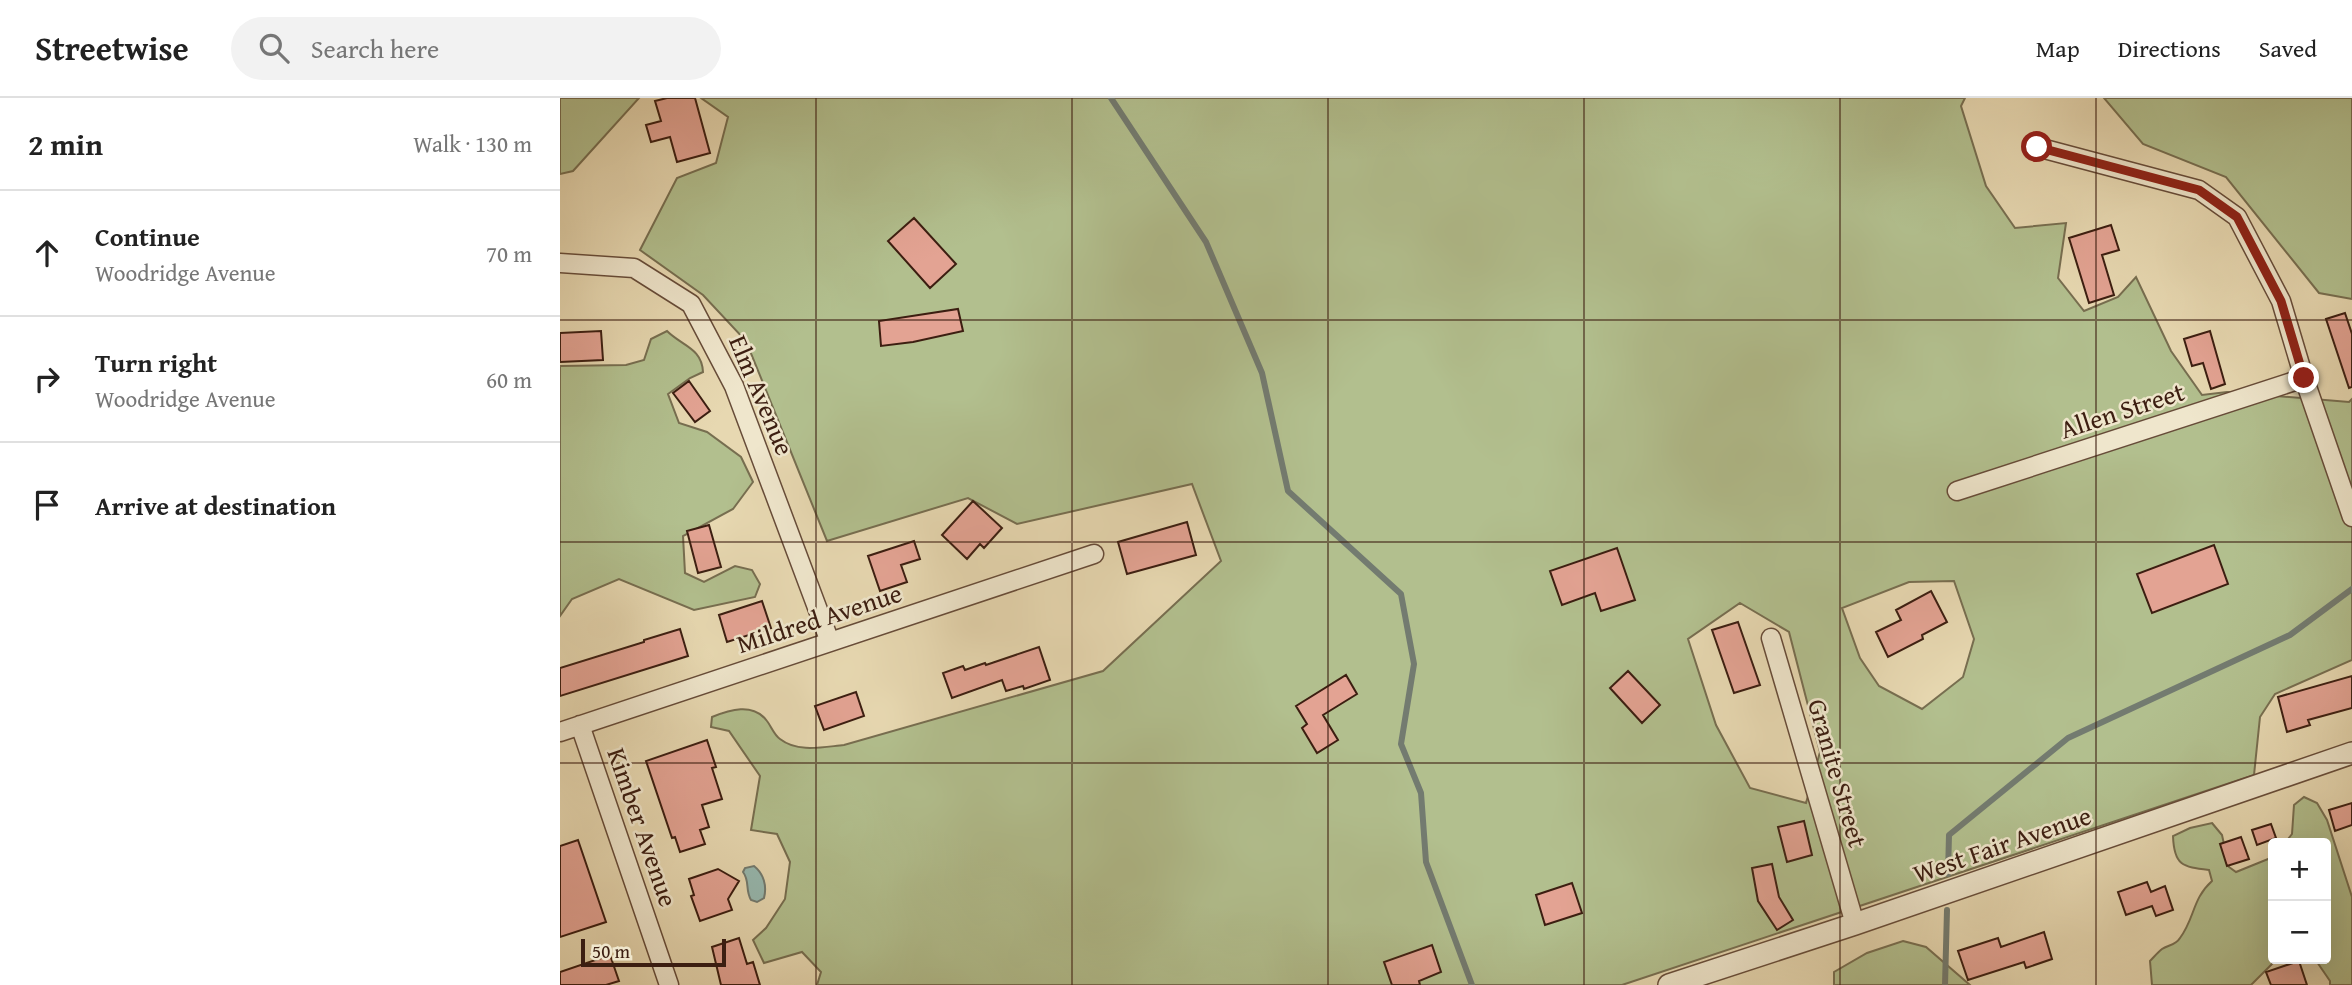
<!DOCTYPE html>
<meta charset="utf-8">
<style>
:root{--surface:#fff;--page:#f2f2f2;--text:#222;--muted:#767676;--line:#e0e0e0}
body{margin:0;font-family:"Gentium Book Plus",serif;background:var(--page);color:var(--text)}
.controls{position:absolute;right:21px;bottom:21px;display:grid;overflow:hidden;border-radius:7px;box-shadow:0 7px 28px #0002}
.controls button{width:63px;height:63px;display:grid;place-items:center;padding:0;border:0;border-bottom:2px solid var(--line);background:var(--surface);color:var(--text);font:35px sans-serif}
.scale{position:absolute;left:21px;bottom:18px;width:145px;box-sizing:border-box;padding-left:7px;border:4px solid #3c1e11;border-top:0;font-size:19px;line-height:24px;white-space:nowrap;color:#3c1e11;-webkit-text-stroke:5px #efe6cc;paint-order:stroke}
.stop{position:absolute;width:21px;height:21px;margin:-16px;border:5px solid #8f2418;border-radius:50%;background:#fff}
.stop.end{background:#8f2418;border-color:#fff;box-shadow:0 2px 7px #0008}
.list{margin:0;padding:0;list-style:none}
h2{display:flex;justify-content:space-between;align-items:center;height:91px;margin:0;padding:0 28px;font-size:30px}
h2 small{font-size:23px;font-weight:400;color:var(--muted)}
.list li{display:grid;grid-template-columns:46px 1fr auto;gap:21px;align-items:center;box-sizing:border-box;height:126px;padding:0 28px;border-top:2px solid var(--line)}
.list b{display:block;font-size:26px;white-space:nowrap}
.list p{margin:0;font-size:23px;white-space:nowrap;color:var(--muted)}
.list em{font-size:23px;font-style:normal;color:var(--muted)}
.icon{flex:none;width:38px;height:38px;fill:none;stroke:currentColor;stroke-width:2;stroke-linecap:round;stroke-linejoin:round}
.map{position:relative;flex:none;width:1792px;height:887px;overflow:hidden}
header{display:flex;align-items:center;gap:42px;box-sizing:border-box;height:98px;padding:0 35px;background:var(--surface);border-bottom:2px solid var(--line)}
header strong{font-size:33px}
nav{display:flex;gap:38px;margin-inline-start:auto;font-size:24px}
.search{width:490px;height:63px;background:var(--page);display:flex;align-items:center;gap:18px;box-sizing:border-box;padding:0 24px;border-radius:38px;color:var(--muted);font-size:26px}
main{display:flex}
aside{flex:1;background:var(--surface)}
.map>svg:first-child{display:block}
</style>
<header>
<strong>Streetwise</strong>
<div class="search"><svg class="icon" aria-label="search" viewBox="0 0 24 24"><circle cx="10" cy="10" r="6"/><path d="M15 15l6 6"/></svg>Search here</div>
<nav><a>Map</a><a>Directions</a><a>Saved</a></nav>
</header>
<main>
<aside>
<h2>2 min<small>Walk · 130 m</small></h2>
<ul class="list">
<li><svg class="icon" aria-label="ahead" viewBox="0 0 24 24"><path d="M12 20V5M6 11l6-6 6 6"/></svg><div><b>Continue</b><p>Woodridge Avenue</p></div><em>70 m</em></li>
<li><svg class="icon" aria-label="right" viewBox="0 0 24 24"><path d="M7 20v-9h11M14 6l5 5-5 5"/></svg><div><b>Turn right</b><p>Woodridge Avenue</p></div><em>60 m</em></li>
<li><svg class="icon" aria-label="arrive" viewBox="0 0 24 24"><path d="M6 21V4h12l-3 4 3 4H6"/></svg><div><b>Arrive at destination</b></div></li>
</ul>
</aside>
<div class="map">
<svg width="1792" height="887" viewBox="0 0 1792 887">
<rect width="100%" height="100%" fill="#e7d8b1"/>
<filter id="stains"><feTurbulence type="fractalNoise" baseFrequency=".00286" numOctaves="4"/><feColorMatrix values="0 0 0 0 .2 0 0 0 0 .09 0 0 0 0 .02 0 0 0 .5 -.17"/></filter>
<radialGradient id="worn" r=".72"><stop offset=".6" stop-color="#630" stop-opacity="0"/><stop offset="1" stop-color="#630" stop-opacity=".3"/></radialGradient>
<path fill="#b2bf8e" stroke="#776e50" stroke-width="2" fill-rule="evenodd" d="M0 0H79L13 73 0 76Z
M141 0H1405L1401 8 1426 88 1455 130 1506 125 1498 180 1524 213 1558 199 1576 179 1611 253 1642 297 1667 294 1789 304 1792 301V562L1715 596 1700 619 1694 677 1062 887H257L261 874 242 854 204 865 193 842 206 830 225 801 230 764 217 736 191 732 200 678 169 633 151 629 152 619C169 612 193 604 207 623 211 628 214 637 220 641 238 655 263 649 284 647L543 573 661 463 632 386 457 426 408 400 267 443 186 243 143 197 80 152 117 80 156 65 168 19ZM1394 483 1414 541 1403 579 1362 611 1319 588 1300 560 1282 510 1349 484ZM1180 505 1229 534 1260 654 1246 705 1190 690 1156 627 1128 541Z
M1544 0H1792V201L1759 195 1666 79 1583 46Z
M107 233C122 248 142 250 143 274L130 280 108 296 119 325 147 334 181 359 193 384 173 411 123 438 125 475 144 484 175 468 192 472 200 486 195 499 134 512 59 481 12 501 0 518V268L66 267 84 262 91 241Z
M1744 699 1757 705 1767 722 1792 799V887H1770V883L1755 861H1766V745H1725L1732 736 1734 707Z
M1652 725 1662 737 1669 769 1676 774 1713 759V861H1720L1716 862 1691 887H1592L1590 863C1594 859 1598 854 1602 851 1608 847 1616 847 1620 840 1635 820 1632 801 1652 783L1649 772C1622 769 1614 767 1613 738L1630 730Z
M1343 843 1366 849 1410 887H1274V874L1307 855Z"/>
<path fill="#97b9b0" stroke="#737b70" stroke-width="2" d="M194 768C204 776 207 788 204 800L197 804 191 802C185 792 190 783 183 774L185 770Z"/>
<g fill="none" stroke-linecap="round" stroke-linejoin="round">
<path stroke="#737b70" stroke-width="6" d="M551 0 646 144 702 275 728 393 841 496 854 566 841 646 861 695 866 764 912 887
M1388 776 1389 737 1508 640 1730 537 1792 491
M1385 887 1387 812"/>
</g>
<path fill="#e3a393" stroke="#3c1e11" stroke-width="2" d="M107 0H135L150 55 117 64 110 39 91 44 86 27 101 23 95 3Z
M354 120 396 166 370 190 328 143Z
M1551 127 1559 152 1542 157 1554 197 1529 205 1509 140Z
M398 211 403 233 353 244 321 248 319 223Z
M1785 215 1792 236V289L1789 290 1766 221Z
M41 233 43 262 0 264V235Z
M1650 233 1665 286 1651 291 1643 265 1632 268 1624 241Z
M129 283 150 313 135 324 113 295Z
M413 403 442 430 424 450 420 446 407 461 382 437Z
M627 424 636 457 567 476 558 444Z
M149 427 161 469 138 475 127 433Z
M354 443 360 461 341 467 347 484 320 493 308 458Z
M1654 447 1668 486 1592 515 1577 476Z
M1057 450 1075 502 1041 513 1035 495 1002 507 990 473Z
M1371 493 1387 524 1362 537 1363 541 1328 559 1316 534 1341 522 1336 512Z
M202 503 211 530 167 544 159 517Z
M1178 524 1200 587 1174 595 1152 532Z
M120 531 128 558 0 598V570L84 544V542Z
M479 549 490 582 464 591 463 588 446 593 442 582 392 600 383 575 403 568 405 572 425 565 426 567Z
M1068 573 1100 607 1082 625 1050 590Z
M786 577 797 596 763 617 778 642 757 655 742 630 747 626 736 608Z
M1792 578V610L1748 622 1750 627 1727 634 1718 599Z
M296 594 304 618 264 632 255 608Z
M147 642 156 669 152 670 162 701 142 707 149 729 140 732 145 746 120 754 115 739 112 740 86 663Z
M1792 705V727L1775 733 1769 712Z
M1244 723 1252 757 1227 764 1218 729Z
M1711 726 1716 740 1697 747 1692 732Z
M1681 739 1689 761 1667 768 1660 746Z
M18 742 46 824 0 839V748Z
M1212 766 1219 799 1233 822 1217 832 1198 803 1192 770Z
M158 771 179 783 168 801 172 812 140 823 131 798 134 797 129 781Z
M1587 784 1591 794 1605 788 1613 812 1596 818 1592 808 1566 817 1558 794Z
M1012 785 1022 815 985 827 976 797Z
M1484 834 1492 861 1466 870 1464 864 1408 882 1398 853 1438 840 1441 849Z
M179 840 187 866 193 864 200 887H161L152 849Z
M872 847 881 874 859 883 860 887H832L824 864Z
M50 857 59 883 46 887H0V874Z
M1739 863 1747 887H1711L1706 874Z"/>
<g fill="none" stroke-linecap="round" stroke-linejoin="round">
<defs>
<path id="minor" d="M1477 49 1639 92 1677 119 1721 203 1744 280 1792 419
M0 165 74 170 131 206 174 288 270 544
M1397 393 1744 280
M1211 540 1295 826
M20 627 109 887
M0 634 534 456"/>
<path id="tertiary" d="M1109 887 1295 826 1792 655"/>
</defs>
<use href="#minor" stroke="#674c39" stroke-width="21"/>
<use href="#tertiary" stroke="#674c39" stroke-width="24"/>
<use href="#minor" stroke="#efe6cc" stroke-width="18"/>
<use href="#tertiary" stroke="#efe6cc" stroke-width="21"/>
</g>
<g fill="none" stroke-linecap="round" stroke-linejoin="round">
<path stroke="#8f2418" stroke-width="9" d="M1477 49 1639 92 1677 119 1721 203 1744 280"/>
</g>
<path fill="none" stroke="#3c1e11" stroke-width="2" stroke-opacity="0.55" d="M256 0V887M512 0V887M768 0V887M1024 0V887M1280 0V887M1536 0V887M0 222H1792M0 444H1792M0 665H1792"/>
<g text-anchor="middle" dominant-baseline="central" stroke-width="5" stroke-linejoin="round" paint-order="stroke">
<g font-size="26" fill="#3c1e11" stroke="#efe6cc">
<text transform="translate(202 297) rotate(67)">Elm Avenue</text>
<text transform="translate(1562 312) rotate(-18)">Allen Street</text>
<text transform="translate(259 520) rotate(-18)">Mildred Avenue</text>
<text transform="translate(1278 675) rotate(74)">Granite Street</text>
<text transform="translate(83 729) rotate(71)">Kimber Avenue</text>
<text transform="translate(1442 746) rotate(-19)">West Fair Avenue</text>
</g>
</g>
<rect width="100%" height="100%" filter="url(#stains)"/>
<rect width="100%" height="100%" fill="url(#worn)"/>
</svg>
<div class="controls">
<button>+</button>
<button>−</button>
</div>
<div class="scale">50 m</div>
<div class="stop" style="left:1477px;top:49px"></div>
<div class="stop end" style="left:1744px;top:280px"></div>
</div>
</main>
